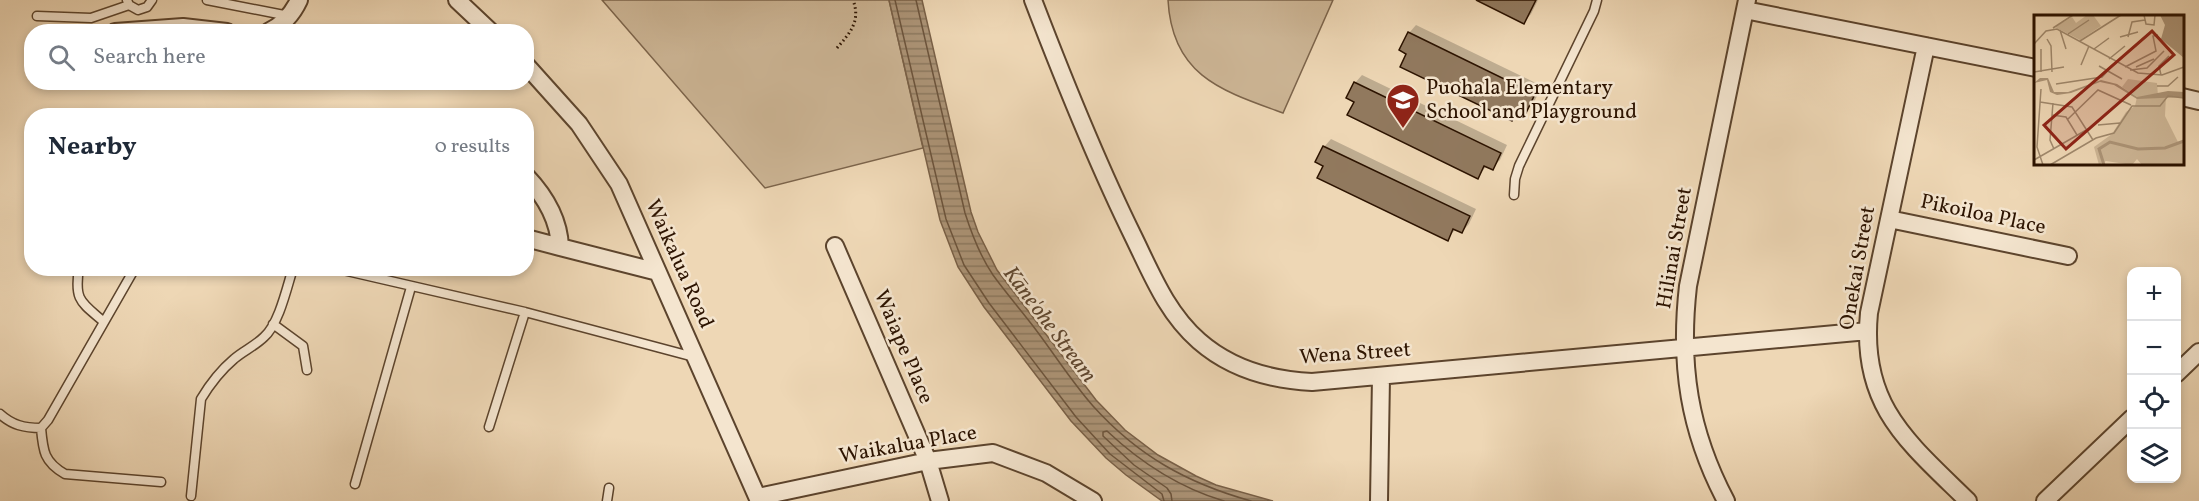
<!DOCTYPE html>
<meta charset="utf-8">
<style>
:root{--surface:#fff;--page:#f6f6f7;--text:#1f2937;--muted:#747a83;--line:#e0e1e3}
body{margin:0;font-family:Vollkorn,serif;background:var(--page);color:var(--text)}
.controls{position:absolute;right:18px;bottom:18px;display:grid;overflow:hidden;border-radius:12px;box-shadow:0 3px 9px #0003}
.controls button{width:54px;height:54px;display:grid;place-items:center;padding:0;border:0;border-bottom:2px solid var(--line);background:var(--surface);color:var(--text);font:30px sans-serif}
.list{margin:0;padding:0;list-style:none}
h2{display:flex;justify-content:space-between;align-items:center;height:78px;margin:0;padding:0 24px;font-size:26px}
h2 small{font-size:20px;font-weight:400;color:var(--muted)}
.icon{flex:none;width:33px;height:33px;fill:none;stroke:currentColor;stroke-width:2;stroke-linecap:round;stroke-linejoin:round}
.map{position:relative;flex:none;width:2199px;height:501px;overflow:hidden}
.search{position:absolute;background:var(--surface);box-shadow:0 3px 9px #0003;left:24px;top:24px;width:510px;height:66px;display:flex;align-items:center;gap:15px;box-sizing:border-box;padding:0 21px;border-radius:24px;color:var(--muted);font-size:22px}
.panel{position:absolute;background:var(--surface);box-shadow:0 3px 9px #0003;left:24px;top:108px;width:510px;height:168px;border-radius:24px}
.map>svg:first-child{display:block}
</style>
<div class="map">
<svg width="2199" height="501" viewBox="0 0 2199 501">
<defs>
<pattern id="water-rules" width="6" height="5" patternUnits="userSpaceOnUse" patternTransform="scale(1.5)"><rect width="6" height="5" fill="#ac9477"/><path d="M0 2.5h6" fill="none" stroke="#8c785f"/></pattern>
</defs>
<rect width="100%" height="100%" fill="#eed7b5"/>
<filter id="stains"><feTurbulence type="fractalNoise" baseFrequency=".00333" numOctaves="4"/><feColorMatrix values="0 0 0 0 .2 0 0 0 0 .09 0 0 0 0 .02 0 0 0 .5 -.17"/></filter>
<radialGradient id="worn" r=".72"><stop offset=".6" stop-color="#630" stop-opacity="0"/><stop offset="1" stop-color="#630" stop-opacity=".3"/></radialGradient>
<path fill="#cdb696" stroke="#7c644b" stroke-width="1.5" d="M602 0H889L923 148 765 188Z
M1168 0H1333L1283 113C1222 91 1172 76 1168 0Z"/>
<path fill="url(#water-rules)" stroke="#796047" stroke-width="1.5" d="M889 0H922L971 212 978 232 997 270 1096 400 1125 430 1158 455 1196 476 1216 485 1273 501H1162L1126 475 1106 458 1071 421 984 307 958 267 940 220Z"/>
<path fill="#0003" d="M1480 0H1538L1531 14 1524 22Z
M1416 25 1542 86 1533 104 1525 111 1520 109 1511 119 1408 54 1409 33Z
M1362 75 1507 145 1500 160 1492 168 1487 165 1478 177 1356 101 1355 83Z
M1331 139 1476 209 1469 224 1462 232 1456 229 1447 239 1325 165 1324 147Z"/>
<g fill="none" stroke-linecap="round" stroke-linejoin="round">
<path stroke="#6c543c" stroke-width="1.5" d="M895 0 946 219 964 265 989 303 1076 417 1110 454 1162 494 1164 501
M916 0 965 213C972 235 980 256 993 275 1006 293 1020 309 1033 326 1053 352 1071 381 1093 406 1138 456 1187 483 1251 501
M1172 501 1171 494 1167 488 1134 465 1103 436V432L1107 431C1140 462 1180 488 1224 501"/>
</g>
<path fill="#91795e" stroke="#2c1300" stroke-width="1.5" d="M1476 0H1536L1524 24Z
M1408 32 1535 94 1526 113 1517 109 1512 121 1400 67 1406 54 1399 50Z
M1354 82 1501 153 1493 170 1484 166 1478 179 1347 115 1354 102 1346 98Z
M1323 146 1470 216 1462 233 1453 229 1448 241 1317 178 1323 166 1315 162Z"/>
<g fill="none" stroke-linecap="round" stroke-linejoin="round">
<defs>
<path id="lane" d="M127 0 129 5 138 10 147 7 152 0
M207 0 289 16
M37 16 91 18 129 5
M1514 195 1515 179 1519 166 1594 11 1597 0
M79 268C74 301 81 302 104 322
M334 268 525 312 694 357
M273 324 303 346 307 370
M0 414C12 425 24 428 41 428L48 420 135 268
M489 427 525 312
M41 428C43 451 44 462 65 474L161 482
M355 484 411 287
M191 496 201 399C210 384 221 370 234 359 243 351 255 346 264 337 279 324 287 287 293 268
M607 501 609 488"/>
<path id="street" d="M457 0 491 32
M1033 0C1064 81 1096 161 1134 238 1152 275 1167 313 1199 341 1231 369 1270 380 1312 382L1868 331
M1745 10 2036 68
M115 32 183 27 227 32
M268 32C283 25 292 15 299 0
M1926 46 1869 313C1860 406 1908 442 1968 501
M526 65 579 124 619 184 759 501
M2182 97 2199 101
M526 176C545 196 559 219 560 247L658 272
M1889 219 2068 256
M526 238 560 247
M835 246 928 461 940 501
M2176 374 2199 352
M758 497 928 461 993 453 1046 473 1093 501
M1379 501 1381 377
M1726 501C1689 431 1679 365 1688 286L1747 0
M2045 501 2132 418"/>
</defs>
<use href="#lane" stroke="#5c442d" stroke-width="11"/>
<use href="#street" stroke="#5c442d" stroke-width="20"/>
<path stroke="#2c1300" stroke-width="3" stroke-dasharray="1.5 3" stroke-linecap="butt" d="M837 48C850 33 861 21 853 0"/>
<use href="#lane" stroke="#f4e5cf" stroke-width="8"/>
<use href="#street" stroke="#f4e5cf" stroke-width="16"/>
</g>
<defs>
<symbol id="school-pin" viewBox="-11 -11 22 30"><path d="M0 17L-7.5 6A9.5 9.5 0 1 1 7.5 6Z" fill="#8f2418" stroke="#f4e5cf"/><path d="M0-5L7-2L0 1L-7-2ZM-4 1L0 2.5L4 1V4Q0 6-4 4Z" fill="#fff"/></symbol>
</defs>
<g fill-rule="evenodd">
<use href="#school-pin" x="1384" y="81" width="38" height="52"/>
</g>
<g text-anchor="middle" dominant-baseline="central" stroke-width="5" stroke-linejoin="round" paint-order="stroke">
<g font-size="21" fill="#2c1300" stroke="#f4e5cf" text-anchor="start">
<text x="1426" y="88">Puohala Elementary<tspan x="1426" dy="24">School and Playground</tspan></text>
</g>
<g font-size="21" fill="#2c1300" stroke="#f4e5cf">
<text transform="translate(1983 215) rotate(12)">Pikoiloa Place</text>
<text transform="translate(1675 248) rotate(-80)">Hilinai Street</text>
<text transform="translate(679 264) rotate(66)">Waikalua Road</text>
<text transform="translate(1858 268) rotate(-80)">Onekai Street</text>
<text transform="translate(903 347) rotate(67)">Waiape Place</text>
<text transform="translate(1355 354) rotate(-4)">Wena Street</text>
<text transform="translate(908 445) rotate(-10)">Waikalua Place</text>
</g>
<g font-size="22" font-style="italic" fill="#5f4730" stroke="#f4e5cf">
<text transform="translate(1049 325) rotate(53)">Kāne'ohe Stream</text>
</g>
</g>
<g transform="translate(2034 15)">
<rect width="150" height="150" fill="#eed7b5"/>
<path d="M94 64 123 68 124 81 132 80 131 101 144 127 150 125V150H108L103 144 98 150 72 146 65 150 60 132 78 119 92 97 101 91 103 82 88 72Z" fill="#cdb696"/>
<path d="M53 0H59L67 11 46 25 21 12 38 2 42 8Z" fill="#cdb696"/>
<path d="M126 0H150V43L127 24 131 10ZM6 63H14L20 77H34L67 65 83 69 103 82 134 76 150 77V82L103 84 80 70 66 67 37 78 23 80 16 77 13 65 0 68Z" fill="#ac9477"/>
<path fill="none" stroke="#ac9477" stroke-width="3" d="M70 150 65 134 76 127 104 134 131 133 150 126"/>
<path fill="none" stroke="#a0896d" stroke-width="1.5" d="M110 0 112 9 120 10 121 0M19 13 39 0M26 15 32 34M34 19 55 5M86 22 104 17M94 22 98 7 111 5M13 24 17 31 18 57M46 26 87 0M0 29 12 16 23 14 104 58 128 60 150 52M60 34 75 23M75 44 91 31M47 50 55 31M65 51 88 64M91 52 122 36 119 21 124 20M102 52 120 44M96 55 113 53 130 36M0 57 30 52M7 57V34M127 60 125 51 135 41M22 69 68 62 81 48M123 71H134L144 62M7 74 3 132 9 150M6 87 38 92 59 125M19 88 16 125 20 134M18 100 32 102 43 120M34 104 64 75 97 90M64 110 86 108M0 145 54 114M16 150 62 123 80 118 98 91H126L134 81 150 83"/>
<path fill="#8f2418" fill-opacity="0.15" stroke="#8f2418" stroke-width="3" d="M118 16 140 40 32 134 10 110Z"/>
<rect width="150" height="150" fill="none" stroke="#2c1300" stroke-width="3"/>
</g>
<rect width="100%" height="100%" filter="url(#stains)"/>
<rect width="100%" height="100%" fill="url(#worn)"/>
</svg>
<div class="controls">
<button>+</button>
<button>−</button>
<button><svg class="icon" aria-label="locate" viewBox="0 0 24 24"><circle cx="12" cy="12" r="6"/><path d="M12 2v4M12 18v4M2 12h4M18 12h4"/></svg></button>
<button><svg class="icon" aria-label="layers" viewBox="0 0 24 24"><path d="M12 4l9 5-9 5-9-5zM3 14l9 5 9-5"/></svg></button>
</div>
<div class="search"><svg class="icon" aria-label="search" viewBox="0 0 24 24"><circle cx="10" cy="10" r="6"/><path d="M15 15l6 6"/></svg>Search here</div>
<section class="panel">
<h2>Nearby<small>0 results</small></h2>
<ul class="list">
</ul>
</section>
</div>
